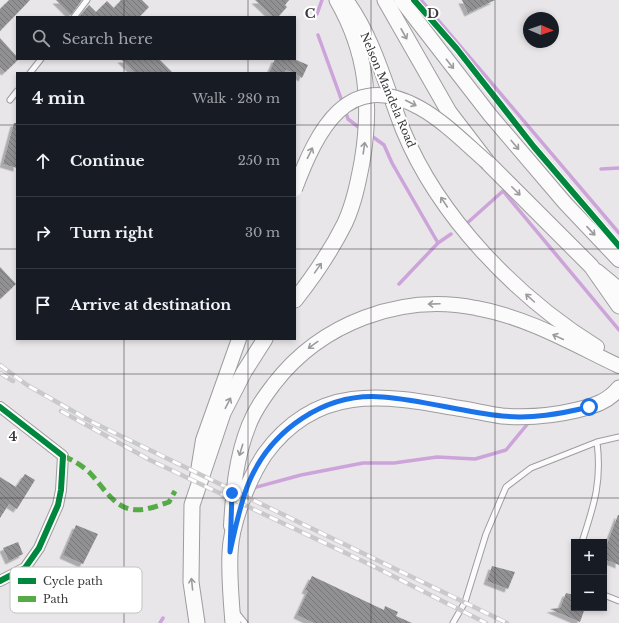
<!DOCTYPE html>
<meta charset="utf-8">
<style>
:root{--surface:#171b24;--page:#20242c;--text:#f1f3f6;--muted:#9ea1a6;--line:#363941}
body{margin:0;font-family:"Libre Baskerville",serif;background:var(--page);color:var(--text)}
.controls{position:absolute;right:12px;bottom:12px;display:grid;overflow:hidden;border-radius:0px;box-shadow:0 2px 6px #0003}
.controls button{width:36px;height:36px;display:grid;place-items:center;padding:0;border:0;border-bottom:1px solid var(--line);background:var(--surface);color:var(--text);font:20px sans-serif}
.compass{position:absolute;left:523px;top:12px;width:36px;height:36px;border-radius:50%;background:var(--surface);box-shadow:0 2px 6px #0003;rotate:92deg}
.stop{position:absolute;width:12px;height:12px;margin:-9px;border:3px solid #1a73e8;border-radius:50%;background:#fff}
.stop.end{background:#1a73e8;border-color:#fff;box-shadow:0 1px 4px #0008}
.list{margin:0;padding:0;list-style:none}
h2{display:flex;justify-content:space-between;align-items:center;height:52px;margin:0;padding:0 16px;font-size:17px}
h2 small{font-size:13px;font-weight:400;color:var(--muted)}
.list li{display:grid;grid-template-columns:26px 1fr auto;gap:12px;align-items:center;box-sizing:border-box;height:72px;padding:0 16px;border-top:1px solid var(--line)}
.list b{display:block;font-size:15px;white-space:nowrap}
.list em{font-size:13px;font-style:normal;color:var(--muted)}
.icon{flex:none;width:22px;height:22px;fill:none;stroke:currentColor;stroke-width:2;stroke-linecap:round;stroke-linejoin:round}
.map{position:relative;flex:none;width:619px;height:623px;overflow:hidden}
.search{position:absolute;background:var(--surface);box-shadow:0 2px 6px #0003;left:16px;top:16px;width:280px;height:44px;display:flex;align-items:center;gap:10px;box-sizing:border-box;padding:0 14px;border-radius:0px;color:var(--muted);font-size:15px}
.panel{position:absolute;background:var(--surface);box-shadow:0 2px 6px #0003;left:16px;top:72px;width:280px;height:268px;border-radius:0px}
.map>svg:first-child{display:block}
</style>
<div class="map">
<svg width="619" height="623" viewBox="0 0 619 623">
<defs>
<pattern id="building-back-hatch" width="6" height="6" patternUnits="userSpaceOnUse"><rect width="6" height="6" fill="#919092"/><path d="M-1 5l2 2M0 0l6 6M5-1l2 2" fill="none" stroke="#777778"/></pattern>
<filter id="shadow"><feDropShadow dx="-3.5" dy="3.5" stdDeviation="0" flood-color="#0004"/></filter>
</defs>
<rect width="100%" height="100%" fill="#e8e6e9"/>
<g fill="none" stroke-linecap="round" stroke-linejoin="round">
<path stroke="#cda4da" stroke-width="3.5" d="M421 0 619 233
M317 14 322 0
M318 35 343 104
M345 110 348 119 361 129
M369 134 384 145 392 163 438 243
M601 169 619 168
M465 225 503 191 619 330
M399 284 438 243 451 234
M253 488 301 475 363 463H394L437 457 475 459 506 450 530 421
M160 623 163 618"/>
</g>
<path fill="url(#building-back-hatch)" filter="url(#shadow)" d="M9 0H30L0 31V9Z
M56 0H82L71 15Z
M121 0H142L149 7 139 17H79L89 5 96 12 107 1 114 8Z
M255 0H289L285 5 287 7 278 17H273Z
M462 0H495L468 13Z
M0 38 19 59 5 72 0 67Z
M121 59H159L173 73H135Z
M275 59H294L308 65 302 78 295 73 286 70 284 73H269Z
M14 123H17V168L3 164Z
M0 267 16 284 0 299Z
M25 474 35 480 17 509 9 504 0 518V477L16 487Z
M618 515H619V565L604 559V552Z
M76 525 98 534 83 564 63 555Z
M18 542 23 554 9 561 3 548Z
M492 566 515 572 508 589 487 581Z
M312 576 384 610 385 606 398 612 396 616 412 623H314L297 615 308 591 305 590Z
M566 593 574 595V608H585L580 622 550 609 560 608Z"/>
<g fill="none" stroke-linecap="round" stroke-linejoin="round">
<defs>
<path id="service" d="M74 17 87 0
M30 73 41 59
M10 100 17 91
M582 542C594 505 602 482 597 442
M604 595 619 601
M236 612 245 623
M453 623 465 602 486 534 506 487 531 468 597 442 619 437"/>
<path id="minor" d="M0 407 63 456 61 490 58 505 39 548 25 568 0 581"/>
<path id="secondary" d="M346 0C374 38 386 87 403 130 439 218 518 298 597 347
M401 0 490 115 565 203 619 260
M597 271 619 289
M197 477 203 440 239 339
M231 526C233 491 236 457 249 425 255 409 265 396 274 384 321 323 401 293 476 308 527 317 573 344 619 366"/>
<path id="primary" d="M385 0 449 112 488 163 591 266 619 306
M295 300C314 276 331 251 345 223 354 203 358 183 362 162 372 103 367 52 337 0
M197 623 191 582 192 505 223 413 244 372 265 339
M233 623C231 600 229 576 230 553 231 524 248 479 265 454 316 384 382 394 457 408 472 410 487 414 502 416 527 418 552 416 577 410 593 406 608 402 619 388"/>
</defs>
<use href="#service" stroke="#9e9c9e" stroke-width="7"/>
<use href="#minor" stroke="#9e9c9e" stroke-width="12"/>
<use href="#secondary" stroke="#9e9c9e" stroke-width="16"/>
<use href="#primary" stroke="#9e9c9e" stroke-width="17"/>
<use href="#service" stroke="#fcfbfc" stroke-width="5"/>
<use href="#minor" stroke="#fcfbfc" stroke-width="10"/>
<use href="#secondary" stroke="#fcfbfc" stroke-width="14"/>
<use href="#primary" stroke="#fcfbfc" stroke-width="15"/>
<defs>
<path id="rail" d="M0 365 27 385 92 422 507 623
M0 373 13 381
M61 411 150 460 373 566 486 623"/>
</defs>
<use href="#rail" stroke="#c9c8ca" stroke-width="4.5"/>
<use href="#rail" stroke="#fff" stroke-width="3" stroke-dasharray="9" stroke-linecap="butt"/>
<defs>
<path id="secondary-bridge" d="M295 189C317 131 347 67 420 108 445 122 467 145 488 163"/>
</defs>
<use href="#secondary-bridge" stroke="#9e9c9e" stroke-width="16" stroke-linecap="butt"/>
<use href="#secondary-bridge" stroke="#fcfbfc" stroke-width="14"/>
<path stroke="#55ac46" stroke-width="5" stroke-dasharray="10 5" stroke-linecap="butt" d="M63 456C73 460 81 465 89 472 102 485 112 505 130 509 143 512 157 506 169 502L175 491"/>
<defs>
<path id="cycleway" d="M414 0 457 49 534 147 619 246
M0 407 63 456 61 490 58 505 39 548 25 568 0 581"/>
</defs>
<use href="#cycleway" stroke="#fff" stroke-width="8"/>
<use href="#cycleway" stroke="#00873e" stroke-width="6"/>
</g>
<defs><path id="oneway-shaft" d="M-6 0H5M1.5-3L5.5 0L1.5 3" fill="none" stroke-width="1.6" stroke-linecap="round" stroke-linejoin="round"/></defs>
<g stroke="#9b9a9c">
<use href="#oneway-shaft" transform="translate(404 34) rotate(61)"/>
<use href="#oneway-shaft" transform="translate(450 64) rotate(52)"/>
<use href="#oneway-shaft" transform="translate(411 103) rotate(27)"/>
<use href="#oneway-shaft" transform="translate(515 145) rotate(50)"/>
<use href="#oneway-shaft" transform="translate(364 148) rotate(-82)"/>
<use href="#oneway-shaft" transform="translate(310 153) rotate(-64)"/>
<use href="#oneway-shaft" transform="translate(516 191) rotate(45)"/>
<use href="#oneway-shaft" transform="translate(444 202) rotate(-124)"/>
<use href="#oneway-shaft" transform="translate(591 231) rotate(47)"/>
<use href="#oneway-shaft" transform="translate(318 268) rotate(-55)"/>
<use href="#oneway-shaft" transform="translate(530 298) rotate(-138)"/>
<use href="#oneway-shaft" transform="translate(434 304) rotate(178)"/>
<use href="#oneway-shaft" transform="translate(558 337) rotate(-155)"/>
<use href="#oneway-shaft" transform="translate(313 345) rotate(144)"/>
<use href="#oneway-shaft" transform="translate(228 403) rotate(-63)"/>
<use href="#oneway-shaft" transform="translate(241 450) rotate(107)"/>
<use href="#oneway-shaft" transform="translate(192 584) rotate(-96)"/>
</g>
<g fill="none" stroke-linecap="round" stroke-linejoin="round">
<path stroke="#1a73e8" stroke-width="5" d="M232 493 230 552C235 529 240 504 249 482 271 430 325 392 383 397 423 400 462 412 502 416 532 419 560 414 589 407"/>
</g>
<path fill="none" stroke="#3a393b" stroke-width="1" stroke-opacity="0.55" d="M124 0V17M248 0V17M371 0V623M495 0V623M124 59V73M248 59V73M0 125H17M295 125H619M0 249H17M295 249H619M124 339V623M248 339V623M0 374H619M0 498H619"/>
<g text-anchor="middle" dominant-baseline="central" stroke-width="4" stroke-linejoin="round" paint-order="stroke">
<g font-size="11" fill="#3a393b" stroke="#fff">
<text transform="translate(388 90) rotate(67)">Nelson Mandela Road</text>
</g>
</g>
<rect x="10" y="567" width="132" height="46" rx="6" fill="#fff" stroke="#c4c4c4" stroke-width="1"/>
<rect x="18" y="578" width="18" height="6" fill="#00873e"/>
<rect x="18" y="596" width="18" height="6" fill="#55ac46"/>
<g font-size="11" fill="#3a393b">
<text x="43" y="585">Cycle path</text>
<text x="43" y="603">Path</text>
</g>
<g font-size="13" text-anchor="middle" font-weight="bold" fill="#3a393b" stroke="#fff" stroke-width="4" stroke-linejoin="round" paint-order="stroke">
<text x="310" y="18">C</text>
<text x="433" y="18">D</text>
<text x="13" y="441">4</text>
</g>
</svg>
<div class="controls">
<button>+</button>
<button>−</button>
</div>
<svg class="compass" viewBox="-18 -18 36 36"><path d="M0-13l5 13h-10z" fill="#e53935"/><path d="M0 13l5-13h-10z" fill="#9ea1a6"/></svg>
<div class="stop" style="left:589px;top:407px"></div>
<div class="stop end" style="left:232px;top:493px"></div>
<div class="search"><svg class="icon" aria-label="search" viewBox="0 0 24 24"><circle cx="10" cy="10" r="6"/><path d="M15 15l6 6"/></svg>Search here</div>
<section class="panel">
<h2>4 min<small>Walk · 280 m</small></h2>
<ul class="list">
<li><svg class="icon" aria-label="ahead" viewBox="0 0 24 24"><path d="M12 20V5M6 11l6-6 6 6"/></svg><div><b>Continue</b></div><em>250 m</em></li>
<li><svg class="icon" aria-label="right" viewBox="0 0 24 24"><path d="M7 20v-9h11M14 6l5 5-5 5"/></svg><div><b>Turn right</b></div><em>30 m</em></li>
<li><svg class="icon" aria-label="arrive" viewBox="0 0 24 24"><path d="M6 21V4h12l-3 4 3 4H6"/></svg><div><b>Arrive at destination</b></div></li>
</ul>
</section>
</div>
